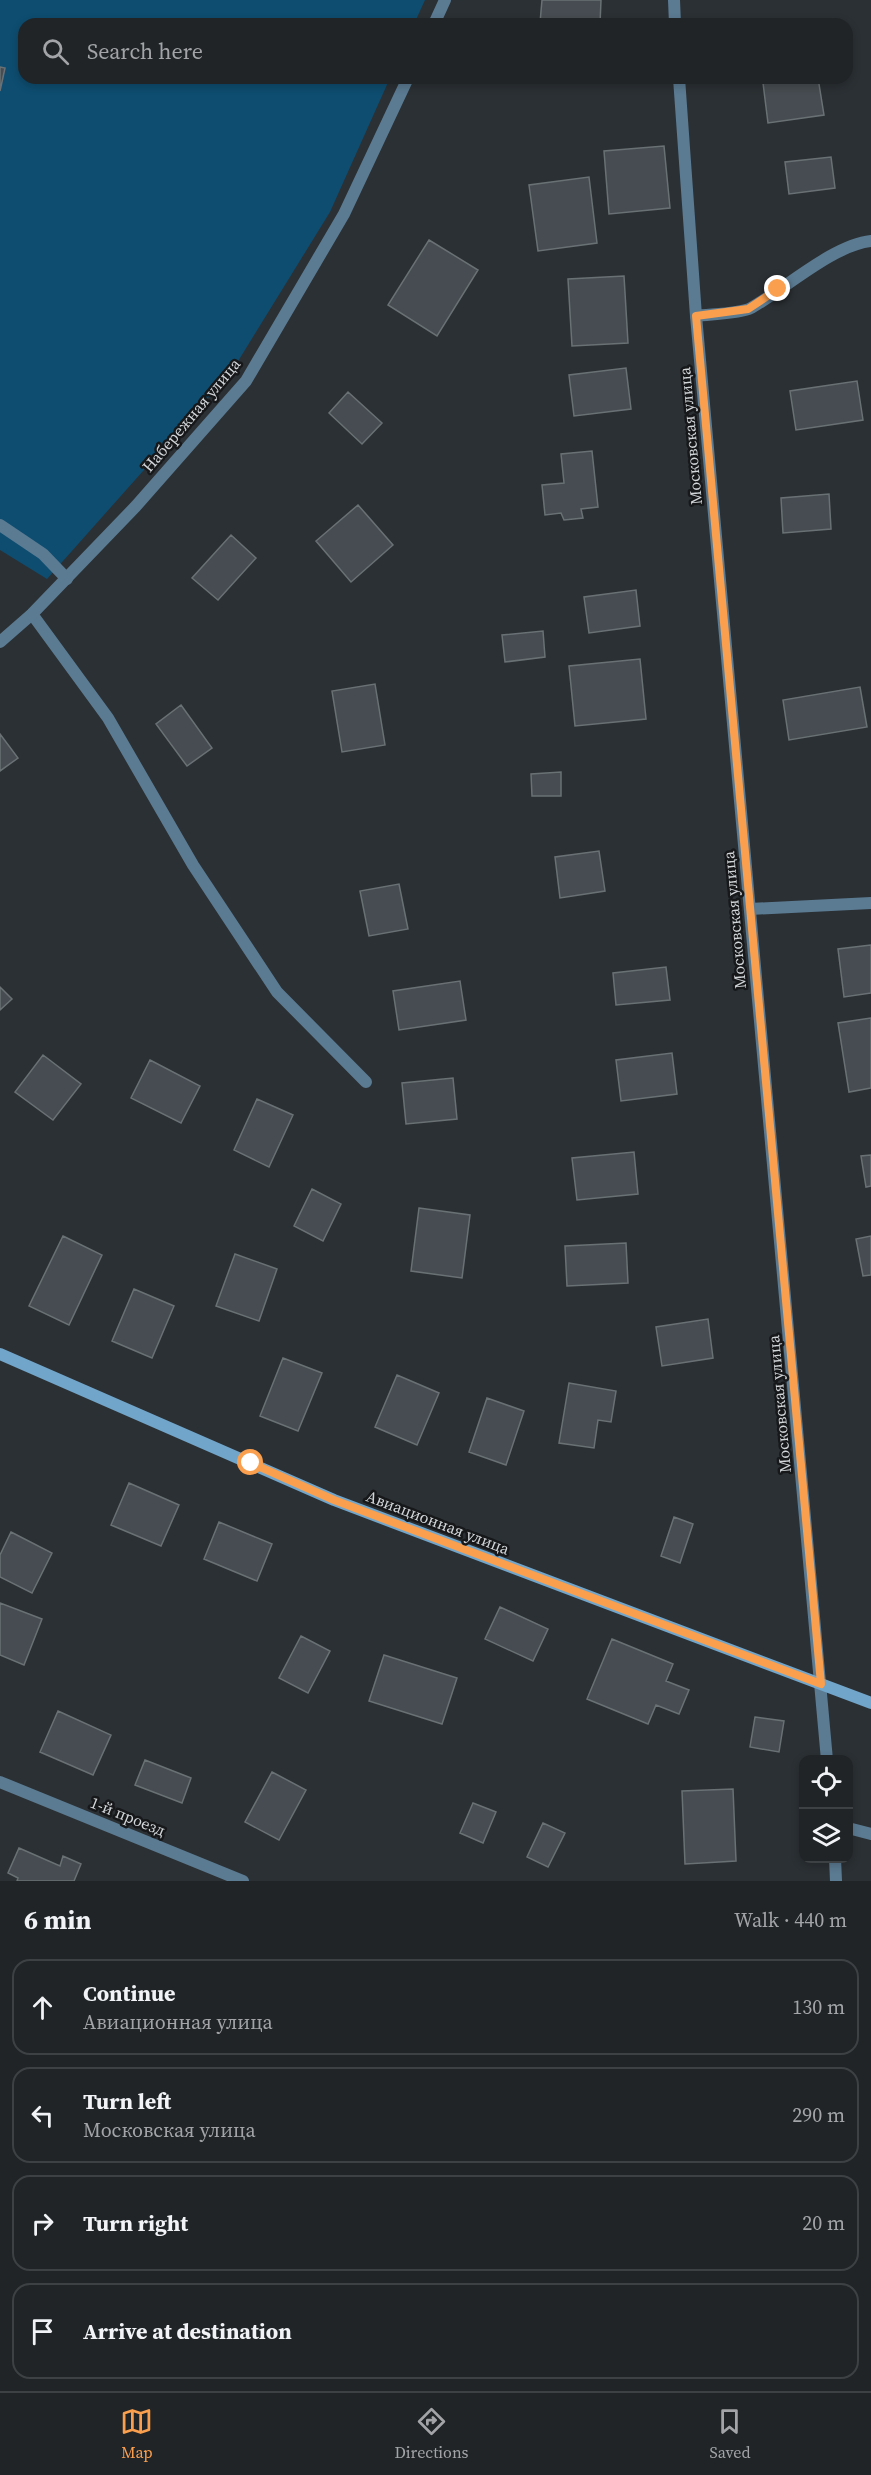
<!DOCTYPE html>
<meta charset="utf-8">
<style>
:root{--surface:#202427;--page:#2d3033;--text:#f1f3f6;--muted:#a2a4a7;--line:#3d4144;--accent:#fa9f4e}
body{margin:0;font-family:"Source Serif 4",serif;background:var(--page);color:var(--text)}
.controls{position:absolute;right:18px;bottom:18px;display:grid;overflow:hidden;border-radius:12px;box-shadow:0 3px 9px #0003}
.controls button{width:54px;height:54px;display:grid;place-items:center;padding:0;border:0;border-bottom:2px solid var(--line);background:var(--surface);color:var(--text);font:30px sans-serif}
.stop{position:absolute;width:18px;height:18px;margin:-14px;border:4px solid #fa9f4e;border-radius:50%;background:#fff}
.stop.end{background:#fa9f4e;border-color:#fff;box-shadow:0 2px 6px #0008}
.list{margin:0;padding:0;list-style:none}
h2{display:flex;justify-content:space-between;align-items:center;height:78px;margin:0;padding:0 24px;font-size:26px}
h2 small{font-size:20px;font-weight:400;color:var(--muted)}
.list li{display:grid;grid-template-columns:39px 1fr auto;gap:18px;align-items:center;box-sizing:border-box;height:96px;margin:0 12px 12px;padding:0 12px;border:2px solid var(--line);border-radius:18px}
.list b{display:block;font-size:22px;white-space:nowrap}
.list p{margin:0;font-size:20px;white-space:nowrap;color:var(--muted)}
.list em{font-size:20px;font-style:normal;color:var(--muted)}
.icon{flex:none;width:33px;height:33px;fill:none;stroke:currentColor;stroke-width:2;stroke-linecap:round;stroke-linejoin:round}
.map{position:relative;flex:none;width:871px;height:1881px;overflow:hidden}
.search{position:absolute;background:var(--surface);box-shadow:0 3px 9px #0003;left:18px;right:18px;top:18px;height:66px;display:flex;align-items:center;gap:15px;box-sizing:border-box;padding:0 21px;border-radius:18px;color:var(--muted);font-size:22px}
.sheet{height:510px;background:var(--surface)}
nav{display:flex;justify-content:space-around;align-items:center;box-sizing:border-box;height:84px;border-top:2px solid var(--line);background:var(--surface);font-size:16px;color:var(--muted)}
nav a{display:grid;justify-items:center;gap:3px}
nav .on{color:var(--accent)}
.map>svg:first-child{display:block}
</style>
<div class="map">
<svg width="871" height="1881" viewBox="0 0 871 1881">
<rect width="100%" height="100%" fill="#2b3034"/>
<path fill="#0e4d70" d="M0 0H425L414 24H24V78H390L330 212 232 371 47 579 0 550Z"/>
<path fill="#464c51" stroke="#6a7175" stroke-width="1.5" d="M542 0H601L600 24 540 23Z
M0 67 5 68 0 91Z
M798 78H818L824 115 768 123 763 83Z
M664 146 670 208 609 214 604 151Z
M831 157 835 188 789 194 785 162Z
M589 177 597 243 538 251 529 185Z
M429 240 478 270 437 336 388 305Z
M624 276 628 343 572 346 568 279Z
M626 368 631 409 574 416 569 375Z
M857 381 863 420 796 430 790 391Z
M348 392 382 423 362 444 329 413Z
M592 451 598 507 581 509 583 518 564 520 561 513 545 515 542 485 564 483 561 454Z
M829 494 831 529 783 533 781 498Z
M358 505 393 545 351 582 316 541Z
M231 535 256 558 218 600 192 578Z
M636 590 640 626 589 633 584 597Z
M543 631 545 657 505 662 502 635Z
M640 659 646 719 575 726 569 666Z
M375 684 385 745 342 752 332 691Z
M860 687 867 727 789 740 783 700Z
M181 705 212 748 187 766 156 724Z
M0 734 18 758 0 771Z
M561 772V796H532L531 774Z
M599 851 605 891 560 898 555 857Z
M399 884 408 929 369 936 360 891Z
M871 945V993L844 997 838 949Z
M666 967 670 1000 616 1005 613 973Z
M460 981 466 1020 399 1030 393 991Z
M0 987 12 999 0 1010Z
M871 1018V1088L849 1092 838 1023Z
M672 1053 677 1094 621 1101 616 1060Z
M43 1055 81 1084 53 1120 15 1092Z
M150 1060 200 1086 181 1123 131 1098Z
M453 1078 457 1119 406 1124 402 1083Z
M257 1099 293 1115 269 1167 234 1150Z
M634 1152 638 1194 577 1200 572 1158Z
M871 1155V1186L866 1187 861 1156Z
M312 1189 341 1204 323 1241 294 1226Z
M419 1208 470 1215 462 1278 411 1271Z
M63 1236 102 1255 69 1325 29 1306Z
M871 1236V1275L863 1276 856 1239Z
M626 1243 628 1283 567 1286 565 1246Z
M235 1254 277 1269 259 1321 216 1306Z
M134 1289 174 1306 152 1358 112 1341Z
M708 1319 713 1358 662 1366 656 1327Z
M283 1358 322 1373 298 1431 260 1416Z
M397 1375 439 1393 417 1445 375 1427Z
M569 1383 616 1391 611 1422 598 1420 594 1448 559 1443Z
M487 1398 524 1411 506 1465 469 1452Z
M129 1483 179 1505 161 1546 111 1525Z
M674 1517 693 1524 680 1563 661 1556Z
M219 1522 272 1544 257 1581 204 1559Z
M11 1532 52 1553 32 1593 0 1577V1555Z
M0 1603 42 1619 24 1665 0 1655Z
M500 1607 548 1629 533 1661 485 1639Z
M301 1636 330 1651 308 1693 279 1678Z
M612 1639 673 1664 666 1681 689 1690 679 1714 656 1705 648 1724 587 1699Z
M384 1655 457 1678 442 1724 369 1701Z
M58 1711 111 1735 93 1775 40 1752Z
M755 1717 784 1721 779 1752 750 1747Z
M145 1760 191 1778 182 1803 135 1785Z
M272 1772 306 1790 279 1840 245 1822Z
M733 1789 736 1861 685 1864 682 1791Z
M473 1803 496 1812 483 1843 460 1833Z
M543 1823 565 1833 548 1867 527 1857Z
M19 1848 60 1866 63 1856 81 1864 74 1881H17L18 1878 8 1873Z"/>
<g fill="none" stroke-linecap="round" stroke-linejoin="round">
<path stroke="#5b7b92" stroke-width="12" d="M696 316C711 314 739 314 751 308 785 289 833 245 871 241
M0 525 43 554 67 579
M32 614 108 718 193 865 277 992 366 1082
M750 909 871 903
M848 1828 871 1834"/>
<path stroke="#5b7b92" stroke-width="12" d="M674 0 675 24
M434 24 445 0
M679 78 696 316 827 1760
M0 642 32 614 136 506 246 381 344 214 408 78
M0 1782 243 1881
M835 1858 836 1881"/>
<path stroke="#71a5ca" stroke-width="12" d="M0 1354 334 1500 871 1703"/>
</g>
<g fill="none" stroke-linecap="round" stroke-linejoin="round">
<path stroke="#fa9f4e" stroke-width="8" d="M251 1463 334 1500 821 1684 696 316 748 309 778 289"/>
</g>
<g text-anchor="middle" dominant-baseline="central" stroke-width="5" stroke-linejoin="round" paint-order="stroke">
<g font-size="16" fill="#d3d6d9" stroke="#16181a">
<text transform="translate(191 415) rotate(-50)">Набережная улица</text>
<text transform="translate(690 436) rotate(-95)">Московская улица</text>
<text transform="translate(734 920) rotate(-95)">Московская улица</text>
<text transform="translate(779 1404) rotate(-95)">Московская улица</text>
<text transform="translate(438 1522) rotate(21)">Авиационная улица</text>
<text transform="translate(128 1816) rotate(22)">1-й проезд</text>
</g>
</g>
</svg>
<div class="controls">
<button><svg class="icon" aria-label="locate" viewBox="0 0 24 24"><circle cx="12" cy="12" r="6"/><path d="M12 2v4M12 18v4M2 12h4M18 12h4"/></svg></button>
<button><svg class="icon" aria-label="layers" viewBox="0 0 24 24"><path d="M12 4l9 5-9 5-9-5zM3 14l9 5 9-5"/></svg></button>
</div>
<div class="stop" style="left:251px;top:1463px"></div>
<div class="stop end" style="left:778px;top:289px"></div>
<div class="search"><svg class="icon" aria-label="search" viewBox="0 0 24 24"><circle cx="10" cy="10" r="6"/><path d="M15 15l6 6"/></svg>Search here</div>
</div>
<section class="sheet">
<h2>6 min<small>Walk · 440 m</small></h2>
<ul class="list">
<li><svg class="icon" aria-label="ahead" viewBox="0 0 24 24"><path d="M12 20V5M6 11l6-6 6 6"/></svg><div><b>Continue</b><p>Авиационная улица</p></div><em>130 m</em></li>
<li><svg class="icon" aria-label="left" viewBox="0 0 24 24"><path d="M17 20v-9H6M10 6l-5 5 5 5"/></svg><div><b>Turn left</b><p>Московская улица</p></div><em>290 m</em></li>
<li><svg class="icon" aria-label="right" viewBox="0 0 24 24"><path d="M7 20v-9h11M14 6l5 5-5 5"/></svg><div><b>Turn right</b></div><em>20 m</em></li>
<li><svg class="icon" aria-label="arrive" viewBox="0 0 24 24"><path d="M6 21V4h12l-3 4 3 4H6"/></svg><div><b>Arrive at destination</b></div></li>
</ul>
</section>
<nav>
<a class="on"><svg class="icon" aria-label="map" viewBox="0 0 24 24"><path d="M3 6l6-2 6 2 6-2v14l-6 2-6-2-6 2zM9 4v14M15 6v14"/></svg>Map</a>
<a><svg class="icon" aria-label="directions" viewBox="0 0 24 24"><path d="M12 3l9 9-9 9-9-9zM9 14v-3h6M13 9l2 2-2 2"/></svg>Directions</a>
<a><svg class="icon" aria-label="saved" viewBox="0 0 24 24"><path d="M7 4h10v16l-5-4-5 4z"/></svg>Saved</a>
</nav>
